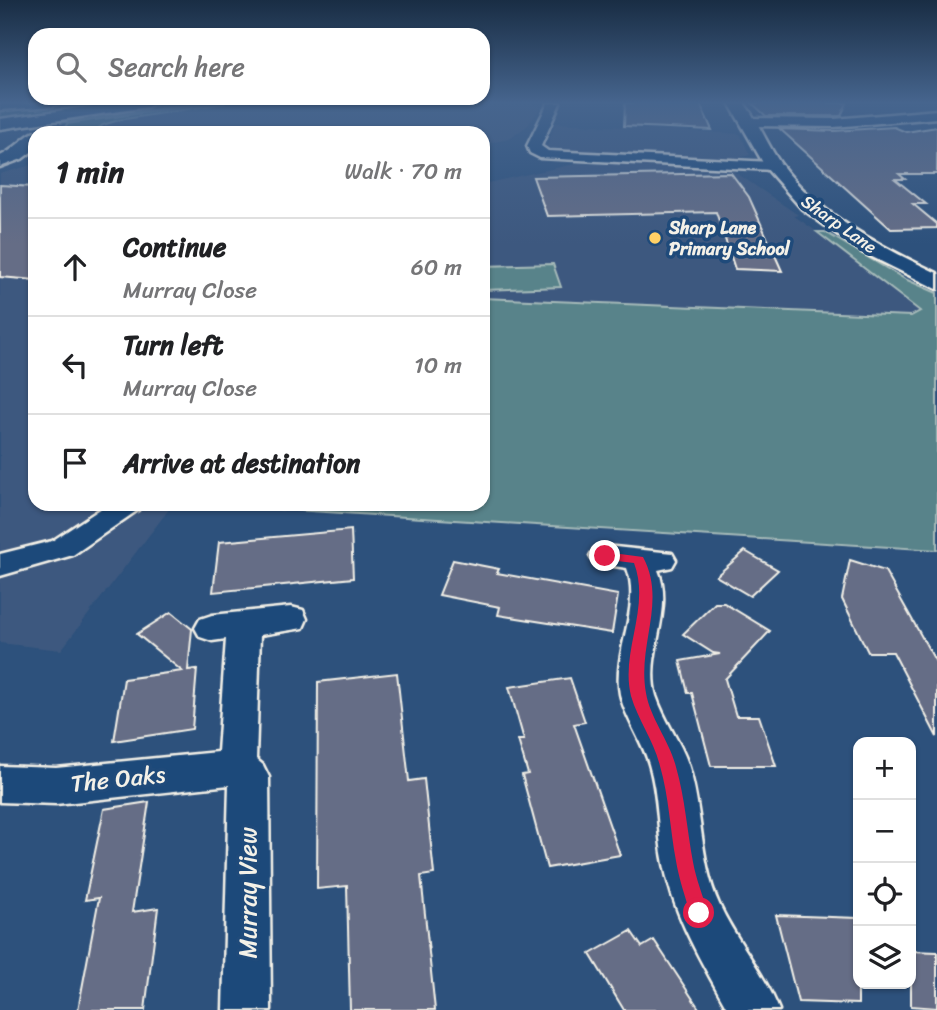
<!DOCTYPE html>
<meta charset="utf-8">
<style>
:root{--surface:#fff;--page:#f6f6f6;--text:#202124;--muted:#757577;--line:#e0e0e0}
body{margin:0;font-family:Sriracha,sans-serif;background:var(--page);color:var(--text)}
.controls{position:absolute;right:21px;bottom:21px;display:grid;overflow:hidden;border-radius:14px;box-shadow:0 2px 5px #0004}
.controls button{width:63px;height:63px;display:grid;place-items:center;padding:0;border:0;border-bottom:2px solid var(--line);background:var(--surface);color:var(--text);font:35px sans-serif}
.stop{position:absolute;width:21px;height:21px;margin:-16px;border:5px solid #e11d48;border-radius:50%;background:#fff}
.stop.end{background:#e11d48;border-color:#fff;box-shadow:0 2px 7px #0008}
.list{margin:0;padding:0;list-style:none}
h2{display:flex;justify-content:space-between;align-items:center;height:91px;margin:0;padding:0 28px;font-size:30px}
h2 small{font-size:23px;font-weight:400;color:var(--muted)}
.list li{display:grid;grid-template-columns:46px 1fr auto;gap:21px;align-items:center;box-sizing:border-box;height:98px;padding:0 28px;border-top:2px solid var(--line)}
.list b{display:block;font-size:26px;white-space:nowrap}
.list p{margin:0;font-size:23px;white-space:nowrap;color:var(--muted)}
.list em{font-size:23px;font-style:normal;color:var(--muted)}
.icon{flex:none;width:38px;height:38px;fill:none;stroke:currentColor;stroke-width:2;stroke-linecap:round;stroke-linejoin:round}
.map{position:relative;flex:none;width:937px;height:1010px;overflow:hidden}
.search{position:absolute;background:var(--surface);box-shadow:0 2px 5px #0004;left:28px;top:28px;width:462px;height:77px;display:flex;align-items:center;gap:18px;box-sizing:border-box;padding:0 24px;border-radius:21px;color:var(--muted);font-size:26px}
.panel{position:absolute;background:var(--surface);box-shadow:0 2px 5px #0004;left:28px;top:126px;width:462px;height:385px;border-radius:21px}
.map>svg:first-child{display:block}
</style>
<div class="map">
<svg width="937" height="1010" viewBox="0 0 937 1010">
<rect width="100%" height="100%" fill="#2d517c"/>
<filter id="ink" filterUnits="userSpaceOnUse"><feTurbulence type="fractalNoise" baseFrequency=".0143" numOctaves="2"/><feDisplacementMap in="SourceGraphic" scale="14" xChannelSelector="R" yChannelSelector="G"/><feConvolveMatrix kernelMatrix="1 2 1 2 8 2 1 2 1" color-interpolation-filters="sRGB"/></filter>
<g filter="url(#ink)">
<path fill="#3e597f" d="M226 103H532L541 108 527 126 509 139 483 144V133H92L103 125 119 120Z
M555 123 740 134 750 155 731 160 564 153 547 147Z
M579 163 729 168 798 215 794 216 835 244 921 310 911 316 483 298V184Z
M35 164V504H173L61 650 0 643V174Z"/>
<path fill="#58838a" stroke="#a6bab9" stroke-width="2" d="M66 103H131L0 121V109Z
M165 103H202L60 123 90 114Z
M211 103H226L119 120 103 125 92 133H61L67 124Z
M825 232 905 279 937 293V550L198 504H483V298L911 316 920 311 817 232Z
M553 264 561 287 483 290V266Z"/>
<path fill="#656d86" stroke="#f4f1e8" stroke-width="2" d="M625 103H700L712 130 624 126Z
M752 103H847L841 116H766Z
M894 127 906 132 937 127V174H899L905 179H895L926 204H913L937 224V228L891 229 780 129 834 131Z
M731 173 749 197 782 271 735 269 716 212 547 216 533 177Z
M0 185 35 187V280L0 277Z
M351 530 353 578 213 592 219 542Z
M745 551 778 570 750 596 716 576Z
M453 560 499 569 497 573 618 595 612 633 498 615 500 607 439 595Z
M850 560 885 571 937 664V737L893 652H868L842 599Z
M715 603H724L770 631 725 679 736 716H759L776 766H711L692 693H688L680 661 720 654 713 653 683 634Z
M171 612 192 629 188 670 197 669 192 729 114 741 124 679 182 671 137 634Z
M397 673 409 781 424 779 434 874 421 876 435 1010H350L347 886 317 889 318 682Z
M570 678 585 722 574 724 620 855 547 868 522 775 528 774 518 740H524L509 687Z
M149 802 132 912 158 908 145 1010H78L99 898 85 900 104 809Z
M776 915 858 918V1004L798 1002Z
M631 931 642 947 654 940 700 1010H624L590 954Z
M911 951 937 952V1008L911 1006Z"/>
<g fill="none" stroke-linecap="round" stroke-linejoin="round">
<defs>
<path id="minor" d="M59 103 53 106 0 110V104Z
M548 103H560L541 146 548 151 773 162 780 166 773 170 540 158 530 153 527 146Z
M937 110V118L834 127 751 126 745 122 751 118 834 119Z
M108 504H142L138 510 73 555 0 576V554L52 541Z
M605 546 672 553 676 560 672 567 658 570C675 610 644 655 656 696 664 720 680 741 688 764 703 809 699 860 719 904 736 941 764 972 779 1010H728C702 962 674 918 664 864 657 831 659 796 649 764 642 740 625 718 620 694 612 652 642 608 627 568L594 563 590 556 594 549Z
M291 607 303 610 307 619 303 628 260 635 256 759 263 765 269 777 271 1010H223L229 785 56 804 0 802V766L56 768 218 752 226 639 212 641 200 637 195 628 200 619 212 615Z"/>
<path id="tertiary" d="M116 103H154L147 107 0 129V119Z
M729 103H744C758 121 767 144 780 163 818 215 880 246 937 273V289L862 252 802 209 766 168Z
M35 132 38 133H35L34 150 22 159 0 167V156C15 150 25 135 35 132Z"/>
</defs>
<use href="#minor" stroke="#f4f1e8" stroke-width="5"/>
<use href="#tertiary" stroke="#f4f1e8" stroke-width="5"/>
<use href="#minor" fill="#1f4a7a" fill-rule="evenodd"/>
<use href="#tertiary" fill="#1f4a7a" fill-rule="evenodd"/>
</g>
</g>
<linearGradient id="sky" x2="0" y2="1"><stop stop-color="#192d44"/><stop offset="0.42" stop-color="#46658e"/><stop offset="1" stop-color="#46658e" stop-opacity="0"/></linearGradient>
<rect width="937" height="244" fill="url(#sky)"/>
<path fill="#e11d48" d="M605 552 643 557C667 602 637 644 646 693 650 718 670 742 676 767 685 798 687 830 693 862 696 879 703 896 708 913L705 920 699 922 693 920 690 913C685 896 679 879 676 861 670 829 669 797 660 766 654 741 638 720 631 696 620 651 651 608 634 563L601 559V553Z"/>
<circle fill="#ffd166" stroke="#1f4a7a" stroke-width="2.5" cx="655" cy="238" r="7"/>
<g text-anchor="middle" dominant-baseline="central" stroke-width="7" stroke-linejoin="round" paint-order="stroke">
<g font-size="18" fill="#f4f1e8" stroke="#1f4a7a">
<text transform="translate(839 224) rotate(35)">Sharp Lane</text>
</g>
<g font-size="18" font-weight="bold" fill="#f4f1e8" stroke="#1f4a7a" text-anchor="start">
<text x="669" y="228">Sharp Lane<tspan x="669" dy="21">Primary School</tspan></text>
</g>
<g font-size="24" fill="#f4f1e8" stroke="#1f4a7a">
<text transform="translate(118 779) rotate(-6)">The Oaks</text>
<text transform="translate(248 893) rotate(-90)">Murray View</text>
</g>
</g>
</svg>
<div class="controls">
<button>+</button>
<button>−</button>
<button><svg class="icon" aria-label="locate" viewBox="0 0 24 24"><circle cx="12" cy="12" r="6"/><path d="M12 2v4M12 18v4M2 12h4M18 12h4"/></svg></button>
<button><svg class="icon" aria-label="layers" viewBox="0 0 24 24"><path d="M12 4l9 5-9 5-9-5zM3 14l9 5 9-5"/></svg></button>
</div>
<div class="stop" style="left:699px;top:913px"></div>
<div class="stop end" style="left:605px;top:556px"></div>
<div class="search"><svg class="icon" aria-label="search" viewBox="0 0 24 24"><circle cx="10" cy="10" r="6"/><path d="M15 15l6 6"/></svg>Search here</div>
<section class="panel">
<h2>1 min<small>Walk · 70 m</small></h2>
<ul class="list">
<li><svg class="icon" aria-label="ahead" viewBox="0 0 24 24"><path d="M12 20V5M6 11l6-6 6 6"/></svg><div><b>Continue</b><p>Murray Close</p></div><em>60 m</em></li>
<li><svg class="icon" aria-label="left" viewBox="0 0 24 24"><path d="M17 20v-9H6M10 6l-5 5 5 5"/></svg><div><b>Turn left</b><p>Murray Close</p></div><em>10 m</em></li>
<li><svg class="icon" aria-label="arrive" viewBox="0 0 24 24"><path d="M6 21V4h12l-3 4 3 4H6"/></svg><div><b>Arrive at destination</b></div></li>
</ul>
</section>
</div>
